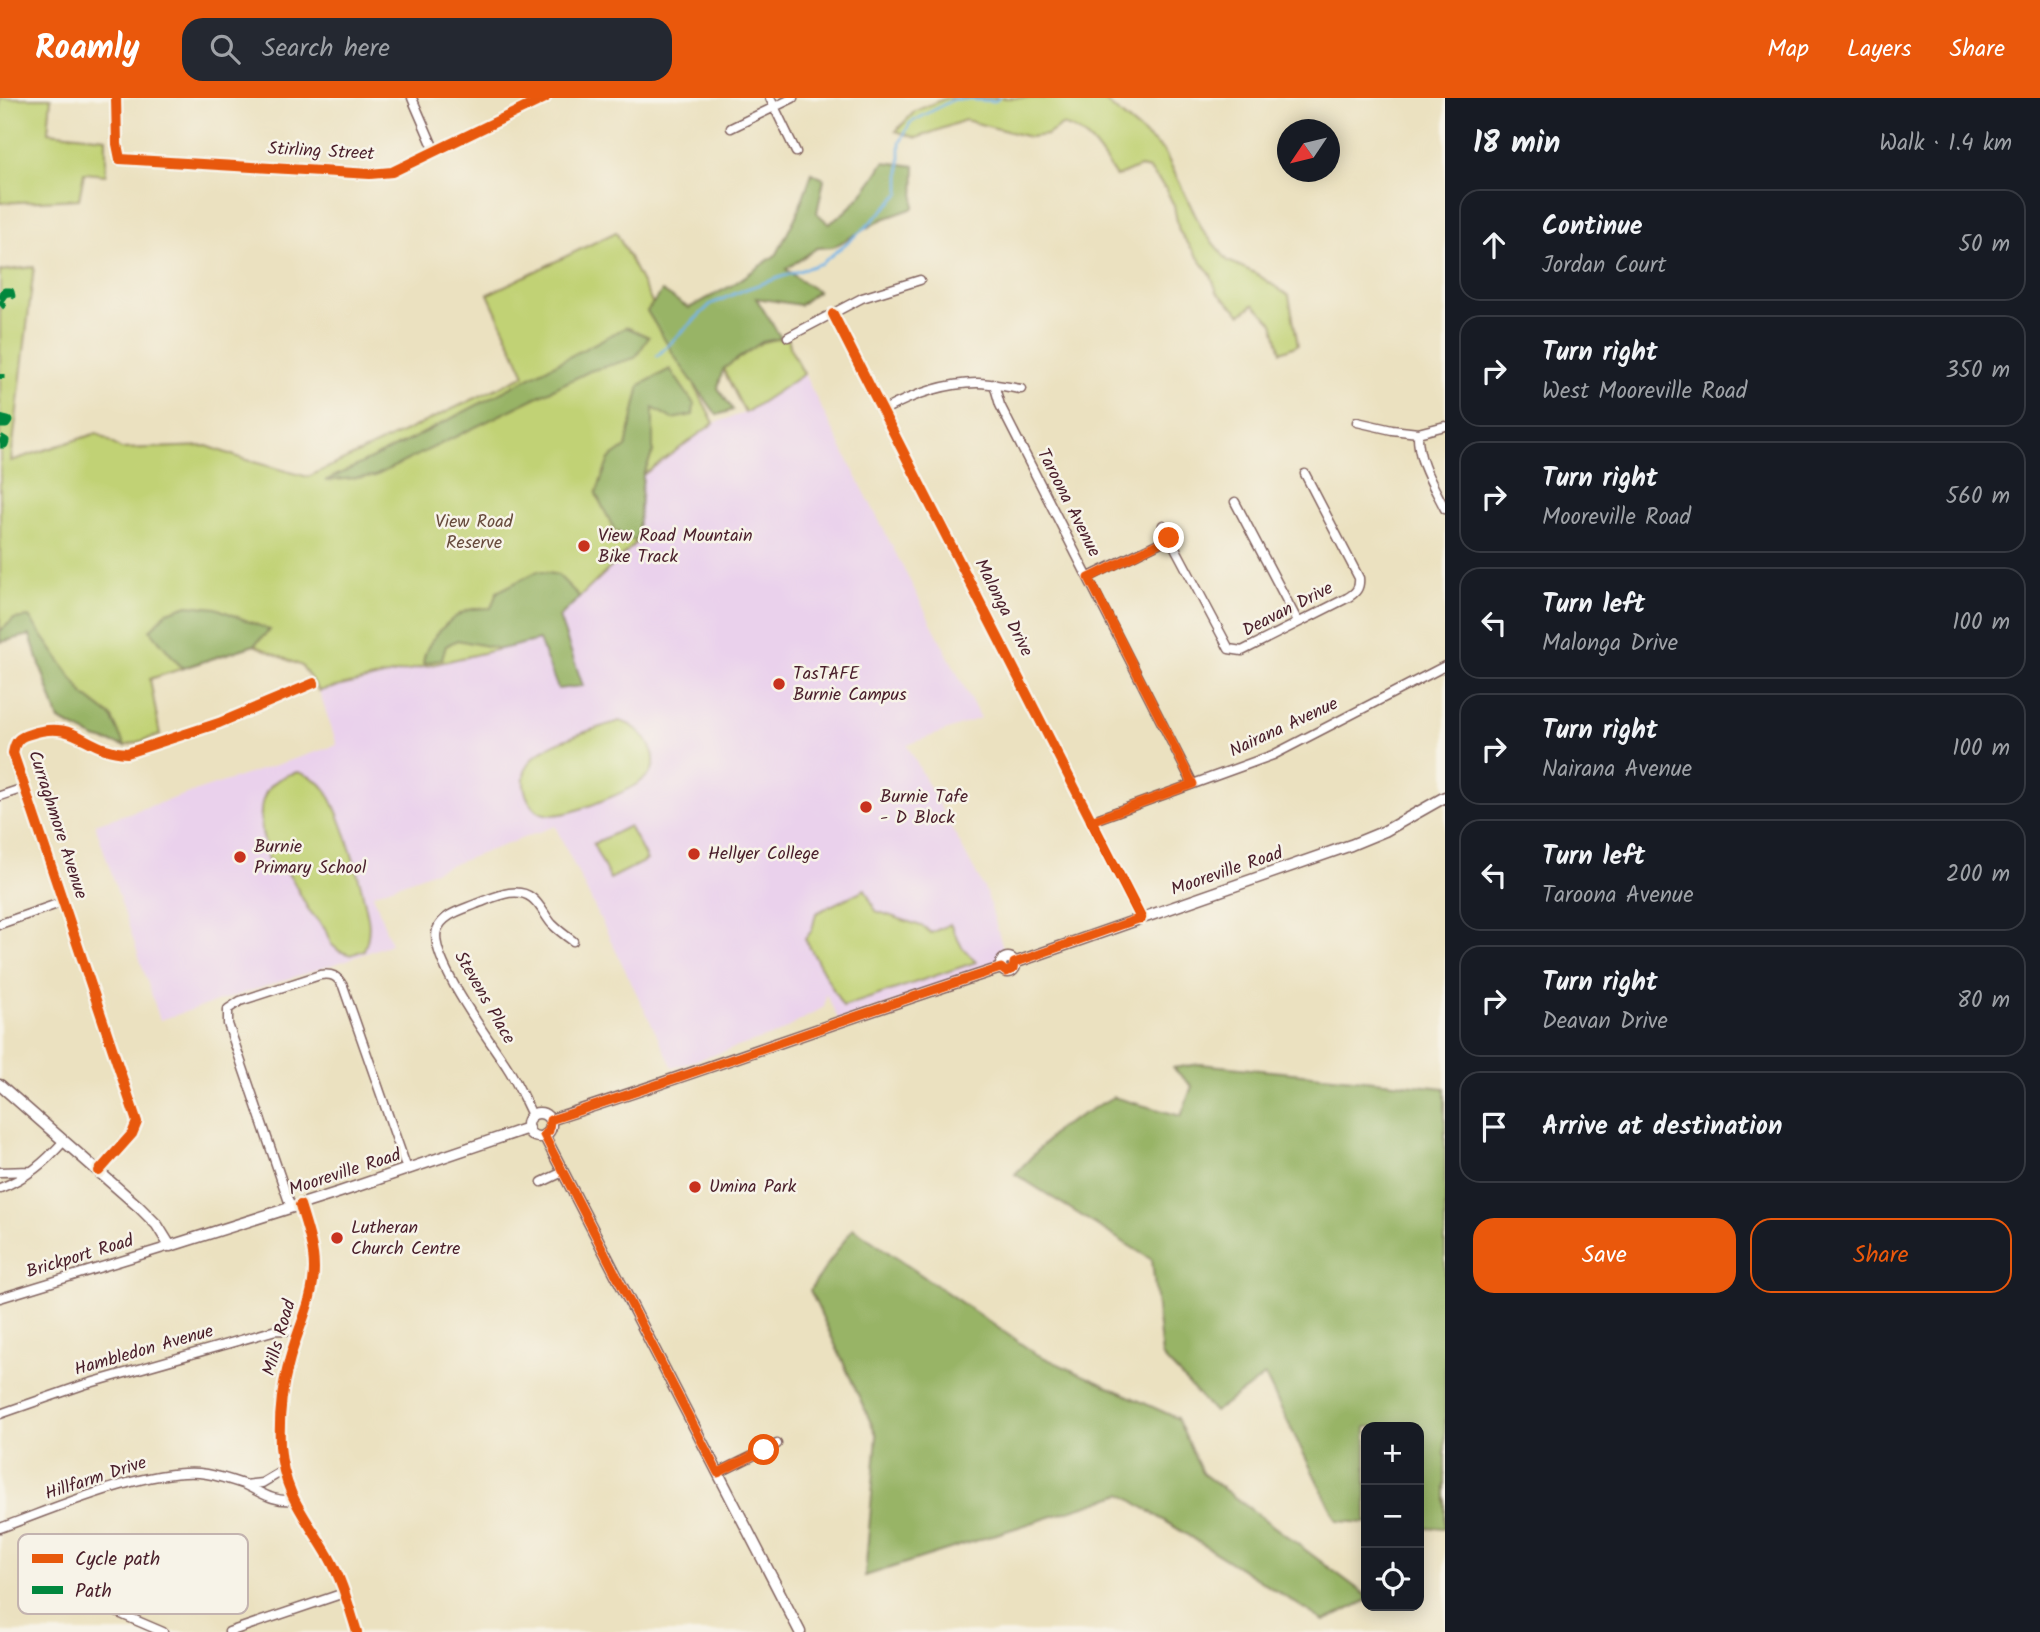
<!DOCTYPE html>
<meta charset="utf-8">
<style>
:root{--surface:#171b24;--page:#242831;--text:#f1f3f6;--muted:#9ea1a6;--line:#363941;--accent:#ea580c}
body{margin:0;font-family:Kalam,sans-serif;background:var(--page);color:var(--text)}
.controls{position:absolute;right:21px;bottom:21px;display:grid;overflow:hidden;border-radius:14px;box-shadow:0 4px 18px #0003}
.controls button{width:63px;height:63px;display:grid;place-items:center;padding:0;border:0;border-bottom:2px solid var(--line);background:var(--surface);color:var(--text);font:35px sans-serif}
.compass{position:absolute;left:1277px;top:21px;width:63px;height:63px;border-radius:50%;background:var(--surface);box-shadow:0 4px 18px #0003;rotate:235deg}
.stop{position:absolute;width:21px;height:21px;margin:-16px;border:5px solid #ea580c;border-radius:50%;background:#fff}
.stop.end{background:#ea580c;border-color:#fff;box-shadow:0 2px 7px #0008}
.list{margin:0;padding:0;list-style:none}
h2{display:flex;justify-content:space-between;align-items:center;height:91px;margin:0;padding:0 28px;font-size:30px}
h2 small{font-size:23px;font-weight:400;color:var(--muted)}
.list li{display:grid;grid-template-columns:46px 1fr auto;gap:21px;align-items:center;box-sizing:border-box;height:112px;margin:0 14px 14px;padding:0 14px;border:2px solid var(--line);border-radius:21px}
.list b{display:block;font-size:26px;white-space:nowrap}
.list p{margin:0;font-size:23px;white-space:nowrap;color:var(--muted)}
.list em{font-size:23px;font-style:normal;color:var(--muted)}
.actions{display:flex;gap:14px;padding:21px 28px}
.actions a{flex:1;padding:16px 0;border:2px solid var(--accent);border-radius:21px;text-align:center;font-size:24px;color:var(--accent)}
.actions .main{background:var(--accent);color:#fff}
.icon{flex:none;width:38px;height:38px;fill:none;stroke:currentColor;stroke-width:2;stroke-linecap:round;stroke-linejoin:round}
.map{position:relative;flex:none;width:1445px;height:1534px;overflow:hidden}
header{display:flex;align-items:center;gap:42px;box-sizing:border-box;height:98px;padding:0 35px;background:var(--accent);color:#fff}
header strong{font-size:33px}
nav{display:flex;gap:38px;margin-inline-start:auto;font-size:24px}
.search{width:490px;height:63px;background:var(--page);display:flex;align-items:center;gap:18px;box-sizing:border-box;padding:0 24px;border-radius:21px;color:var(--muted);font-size:26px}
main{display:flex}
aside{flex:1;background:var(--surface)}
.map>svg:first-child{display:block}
</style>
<header>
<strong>Roamly</strong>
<div class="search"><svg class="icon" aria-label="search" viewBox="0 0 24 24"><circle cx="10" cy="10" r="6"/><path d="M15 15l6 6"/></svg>Search here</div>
<nav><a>Map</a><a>Layers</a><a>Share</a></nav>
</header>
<main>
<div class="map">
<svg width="1445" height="1534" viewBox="0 0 1445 1534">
<rect width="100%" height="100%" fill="#f7f3e8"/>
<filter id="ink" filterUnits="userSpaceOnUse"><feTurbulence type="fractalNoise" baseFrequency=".0143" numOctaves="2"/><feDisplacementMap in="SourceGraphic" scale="14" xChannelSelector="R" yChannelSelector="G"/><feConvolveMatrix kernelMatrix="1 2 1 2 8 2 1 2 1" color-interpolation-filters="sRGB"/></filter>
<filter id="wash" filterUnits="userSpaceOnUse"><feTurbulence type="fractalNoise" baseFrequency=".00686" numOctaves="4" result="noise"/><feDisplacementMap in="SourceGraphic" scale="28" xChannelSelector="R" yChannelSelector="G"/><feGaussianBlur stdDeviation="1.57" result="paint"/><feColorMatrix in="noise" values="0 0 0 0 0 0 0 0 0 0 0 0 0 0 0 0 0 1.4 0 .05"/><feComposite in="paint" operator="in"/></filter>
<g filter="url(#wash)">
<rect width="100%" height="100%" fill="#ebe1c0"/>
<path fill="#ead1ec" d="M804 276 980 620 907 647 987 796 1006 861 1001 868 839 923 826 896 824 909 777 936 673 970 555 728 373 796 391 846 344 863 160 922 95 726 337 647 319 593 552 539 555 523 637 444 643 377 714 325 745 315Z"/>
<path fill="#c1d275" stroke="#867850" stroke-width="2" d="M0 0H51L48 34 106 40V77L84 75 79 101 0 105Z
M946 0H1101L1164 53 1203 133 1228 163 1255 175 1289 198 1298 247 1281 254 1273 225 1254 206 1241 216 1217 194 1211 177 1179 133 1174 108 1166 91 1149 71 1140 69 1116 79C1101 56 1090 34 1062 27L1047 37 1029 39 965 22 917 40 896 33 915 13Z
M616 134 714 325 643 377 637 444 555 523 552 539 319 593 302 568 254 547 150 581 160 637 125 648 95 640 59 622 30 537 0 544V173L34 169 11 363 97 335 121 351 207 348 243 361 308 379 525 277 488 196Z
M788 239 791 252 804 276 745 315 723 271 762 244Z
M620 623C633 627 641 633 648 645 654 654 657 665 650 675 639 690 593 707 574 713 564 716 548 720 538 713 524 703 519 679 529 665 541 645 598 630 620 623Z
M298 674C309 678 318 681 325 691 343 717 362 788 368 820 370 831 368 842 364 852L351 857 339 853 331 846 325 831 308 811 293 783 286 773 277 770 267 760C268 750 263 743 262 733 257 701 266 681 298 674Z
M629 728 647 762 610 781 593 746Z
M865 791 876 813 924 829 931 835 950 826 962 849 976 864 843 909 805 841 812 832 816 815Z"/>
<path fill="#98b466" stroke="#716a48" stroke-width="2" d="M884 64 915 68 914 110 883 121 833 149 817 150 786 171 799 182 818 193 800 207 756 200 781 240 762 244 723 271 718 290 733 312 717 317 679 265 647 213 662 193 689 210 731 188 777 156 797 116 812 75 824 81 817 115 829 126C854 109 869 89 884 64Z
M626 229 649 239 635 260 590 273 375 378 325 383 414 340Z
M670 271 694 306 693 317 672 321 653 310V354L643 377 637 444 615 433 596 396 609 361 626 349 640 287Z
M538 473 558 477 580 499 559 519 583 588 558 591 539 542 501 551 457 542 446 548 442 561 423 566C424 544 449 520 468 512 475 510 484 510 491 510L497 494Z
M188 507 216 510 270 532 254 547 182 570 150 532 167 514Z
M29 519 84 597 111 618 125 648 95 640 59 622 30 537 0 544V533L14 521Z
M1200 966 1445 990V1430L1419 1429V1329H1366V1425L1337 1423 1265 1278 1214 1314 1162 1258 1152 1162 1015 1076 1059 1030 1113 999 1181 1018 1192 988 1173 970Z
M853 1130 1036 1256 1177 1320 1202 1375 1366 1497V1503L1324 1523 1122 1396 865 1478 877 1338 810 1192Z"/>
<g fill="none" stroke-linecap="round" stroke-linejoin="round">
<path stroke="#73b4e7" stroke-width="2.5" d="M657 258 711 206 746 191 822 165 865 130 900 95V45L910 25 954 1 995 3 999 0"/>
</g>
</g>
<g filter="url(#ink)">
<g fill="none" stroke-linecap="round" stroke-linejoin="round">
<defs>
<path id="minor" d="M116 0 117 46 120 61 370 76 392 74 545 0
M412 0 435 53
M770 0 796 54
M731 30 793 0
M833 216 1141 820
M788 239 862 200 920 182
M994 286 1000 307 1193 686
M882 313C910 298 945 285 977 285 992 285 1007 289 1021 291
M1357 324 1392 332 1418 335 1445 328
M1418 335C1417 363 1433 387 1445 411
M1235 404 1298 524
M1163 427 1229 551 1242 553 1347 500C1356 495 1360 490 1359 480L1305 376
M1089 479 1169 440
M0 698 24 690
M1091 723 1273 657 1445 568
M0 826 63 804
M532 1017C524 1001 517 984 507 969 491 944 428 860 437 832 443 816 462 812 476 806 493 800 516 787 532 800 541 807 545 818 552 826 558 832 566 838 573 843
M99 1073 132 1036 137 1024 13 655C15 643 19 639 30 636 76 620 84 653 127 655L219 625 314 585
M0 1074 31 1073
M542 1084 563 1074
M0 1090C27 1080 45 1064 64 1043
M300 1107C306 1127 314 1149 314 1170 314 1205 295 1235 288 1268 281 1294 279 1322 280 1348 284 1398 306 1419 329 1459 342 1482 349 1509 357 1534
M291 1110 228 926V911L240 903 320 877C332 875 337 878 343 888L407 1071
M0 1200 170 1148
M0 1316 83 1287 276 1232 299 1233
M718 1375 777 1346
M245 1387 262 1385 284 1372
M0 1430C53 1411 152 1367 207 1376 219 1378 231 1382 243 1386 261 1394 272 1404 293 1402
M107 1510 163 1534
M229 1534 344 1495"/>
<path id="major" d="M1001 867a7 7 0 1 1 14 0a7 7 0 1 1-14 0Z
M1014 865 1351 747 1385 733 1445 699
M0 987 139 1109 157 1127 170 1148 340 1094 528 1030
M527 1027a12 12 0 1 1 24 0a12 12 0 1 1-24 0Z
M550 1022C701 974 850 918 1001 870
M544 1037 800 1534"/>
</defs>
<use href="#minor" stroke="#82635f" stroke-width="11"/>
<use href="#major" stroke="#82635f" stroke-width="13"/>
<use href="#minor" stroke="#fff" stroke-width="8"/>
<use href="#major" stroke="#fff" stroke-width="10"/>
<path stroke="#00873e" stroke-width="9" stroke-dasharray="18 9" stroke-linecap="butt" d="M0 201 5 194H10L11 198 0 208
M0 276V281
M0 321 8 323 6 326H0
M0 340 5 343 4 346H0"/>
<defs>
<path id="cycleway" d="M116 0 117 46 120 61 370 76 392 74 545 0
M833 216 1141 820
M99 1073 132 1036 137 1024 13 655C15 643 19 639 30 636 76 620 84 653 127 655L219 625 314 585
M300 1107C306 1127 314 1149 314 1170 314 1205 295 1235 288 1268 281 1294 279 1322 280 1348 284 1398 306 1419 329 1459 342 1482 349 1509 357 1534"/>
</defs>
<use href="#cycleway" stroke="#f7f3e8" stroke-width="15"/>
<use href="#cycleway" stroke="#e8590c" stroke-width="10"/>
</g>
</g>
<g fill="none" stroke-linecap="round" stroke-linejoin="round" filter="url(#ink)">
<path stroke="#ea580c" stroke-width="9" d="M764 1352 718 1375 544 1037 549 1033 550 1022C701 974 850 918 1001 870L1006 874 1013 871 1014 865 1141 820 1091 723 1193 686 1089 480 1169 440"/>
</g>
<g fill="#c8321e" stroke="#f7f3e8" stroke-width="2.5">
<circle cx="584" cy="448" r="7"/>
<circle cx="779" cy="586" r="7"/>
<circle cx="866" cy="709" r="7"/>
<circle cx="694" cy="756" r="7"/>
<circle cx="240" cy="759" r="7"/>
<circle cx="695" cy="1089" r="7"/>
<circle cx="337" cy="1140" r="7"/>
</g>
<g text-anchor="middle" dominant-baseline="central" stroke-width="5" stroke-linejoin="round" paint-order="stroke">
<g font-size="18" fill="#4a1f2b" stroke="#f7f3e8">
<text transform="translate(321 54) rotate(3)">Stirling Street</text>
<text transform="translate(1068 405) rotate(63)">Taroona Avenue</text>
<text transform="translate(1003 510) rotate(63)">Malonga Drive</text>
<text transform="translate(1288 512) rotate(-27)">Deavan Drive</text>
<text transform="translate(1284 630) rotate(-25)">Nairana Avenue</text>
<text transform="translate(57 727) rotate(72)">Curraghmore Avenue</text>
<text transform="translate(1227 774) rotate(-19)">Mooreville Road</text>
<text transform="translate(484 900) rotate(60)">Stevens Place</text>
<text transform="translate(345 1075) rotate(-18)">Mooreville Road</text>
<text transform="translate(80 1159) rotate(-17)">Brickport Road</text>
<text transform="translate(280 1240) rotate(-74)">Mills Road</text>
<text transform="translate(144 1253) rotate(-16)">Hambledon Avenue</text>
<text transform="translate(96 1381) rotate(-18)">Hillfarm Drive</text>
</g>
<g font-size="18" fill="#684c3e" stroke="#f7f3e8">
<text x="474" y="424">View Road<tspan x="474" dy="21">Reserve</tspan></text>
</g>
<g font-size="18" fill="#4a1f2b" stroke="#f7f3e8" text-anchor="start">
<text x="598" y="438">View Road Mountain<tspan x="598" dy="21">Bike Track</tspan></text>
<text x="793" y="576">TasTAFE<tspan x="793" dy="21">Burnie Campus</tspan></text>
<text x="880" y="699">Burnie Tafe<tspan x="880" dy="21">- D Block</tspan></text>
<text x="254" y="749">Burnie<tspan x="254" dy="21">Primary School</tspan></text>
<text x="708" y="756">Hellyer College</text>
<text x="709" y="1089">Umina Park</text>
<text x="351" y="1130">Lutheran<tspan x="351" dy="21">Church Centre</tspan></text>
</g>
</g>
<rect x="18" y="1436" width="230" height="80" rx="10" fill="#f7f3e8" stroke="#c3b3af" stroke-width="2"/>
<rect x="32" y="1456" width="31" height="9" fill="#e8590c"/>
<rect x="32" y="1488" width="31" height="8" fill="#00873e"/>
<g font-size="19" fill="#4a1f2b">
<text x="75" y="1467">Cycle path</text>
<text x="75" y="1499">Path</text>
</g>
</svg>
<div class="controls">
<button>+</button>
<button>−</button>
<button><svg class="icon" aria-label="locate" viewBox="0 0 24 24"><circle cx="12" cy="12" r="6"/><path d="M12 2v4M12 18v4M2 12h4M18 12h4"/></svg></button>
</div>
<svg class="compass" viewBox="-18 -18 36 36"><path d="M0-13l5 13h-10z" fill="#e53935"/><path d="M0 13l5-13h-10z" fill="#9ea1a6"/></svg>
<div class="stop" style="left:764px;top:1352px"></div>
<div class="stop end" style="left:1169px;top:440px"></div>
</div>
<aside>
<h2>18 min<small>Walk · 1.4 km</small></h2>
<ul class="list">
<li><svg class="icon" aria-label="ahead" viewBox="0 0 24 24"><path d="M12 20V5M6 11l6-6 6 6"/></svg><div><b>Continue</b><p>Jordan Court</p></div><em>50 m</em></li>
<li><svg class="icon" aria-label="right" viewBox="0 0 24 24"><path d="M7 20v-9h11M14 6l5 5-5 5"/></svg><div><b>Turn right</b><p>West Mooreville Road</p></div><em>350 m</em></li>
<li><svg class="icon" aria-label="right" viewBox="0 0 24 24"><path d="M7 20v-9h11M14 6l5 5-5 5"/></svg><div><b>Turn right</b><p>Mooreville Road</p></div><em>560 m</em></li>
<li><svg class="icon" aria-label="left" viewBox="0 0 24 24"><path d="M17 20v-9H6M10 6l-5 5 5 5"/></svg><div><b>Turn left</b><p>Malonga Drive</p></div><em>100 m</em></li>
<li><svg class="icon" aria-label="right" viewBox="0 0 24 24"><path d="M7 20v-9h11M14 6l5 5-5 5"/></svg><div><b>Turn right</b><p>Nairana Avenue</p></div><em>100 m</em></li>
<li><svg class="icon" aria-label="left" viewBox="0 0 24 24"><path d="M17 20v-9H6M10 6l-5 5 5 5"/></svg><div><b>Turn left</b><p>Taroona Avenue</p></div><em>200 m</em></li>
<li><svg class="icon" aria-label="right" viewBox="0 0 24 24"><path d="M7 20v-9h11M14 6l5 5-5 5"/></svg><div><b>Turn right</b><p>Deavan Drive</p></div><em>80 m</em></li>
<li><svg class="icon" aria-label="arrive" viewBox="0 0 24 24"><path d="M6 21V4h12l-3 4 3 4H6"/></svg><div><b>Arrive at destination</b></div></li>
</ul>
<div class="actions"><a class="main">Save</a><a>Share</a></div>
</aside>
</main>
